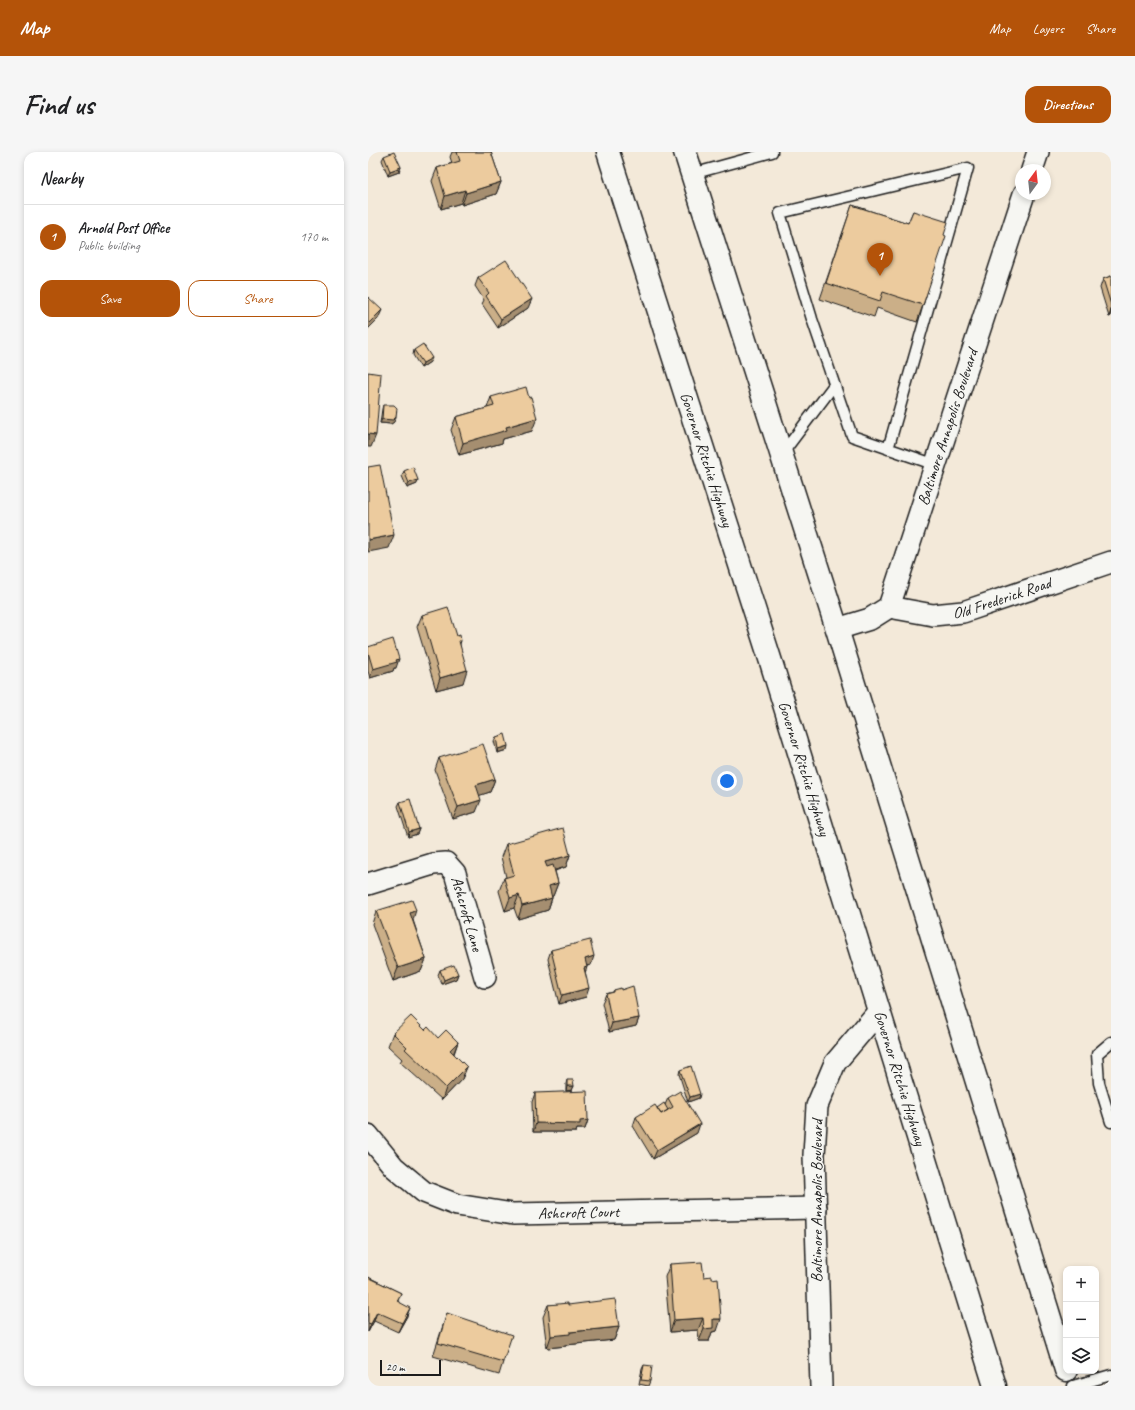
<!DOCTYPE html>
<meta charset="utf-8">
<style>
:root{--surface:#fff;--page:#f6f6f6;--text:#202124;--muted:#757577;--line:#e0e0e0;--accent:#b45309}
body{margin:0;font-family:Caveat,sans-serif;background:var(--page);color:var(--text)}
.controls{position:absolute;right:12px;bottom:12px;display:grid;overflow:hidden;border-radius:8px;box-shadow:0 2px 6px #0003}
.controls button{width:36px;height:36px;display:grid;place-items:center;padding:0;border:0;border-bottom:1px solid var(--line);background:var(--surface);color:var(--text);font:20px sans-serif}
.compass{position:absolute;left:647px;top:12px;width:36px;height:36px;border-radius:50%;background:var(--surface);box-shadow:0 2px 6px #0003;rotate:15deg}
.scale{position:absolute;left:12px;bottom:10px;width:61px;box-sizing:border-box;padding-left:4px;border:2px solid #1c1c1c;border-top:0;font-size:11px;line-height:14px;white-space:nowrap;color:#1c1c1c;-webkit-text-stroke:3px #f6f6f2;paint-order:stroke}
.you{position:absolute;left:359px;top:629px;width:14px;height:14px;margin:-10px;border:3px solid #fff;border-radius:50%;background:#1a73e8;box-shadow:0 0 0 6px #1a73e833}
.badge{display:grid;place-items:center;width:26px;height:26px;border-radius:50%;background:var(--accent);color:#fff;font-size:13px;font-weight:700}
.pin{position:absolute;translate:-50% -33px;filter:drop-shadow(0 1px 2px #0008)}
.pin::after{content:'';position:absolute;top:21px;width:14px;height:12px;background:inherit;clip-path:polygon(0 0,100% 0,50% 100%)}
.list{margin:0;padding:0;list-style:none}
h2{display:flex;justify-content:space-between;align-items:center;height:52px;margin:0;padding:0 16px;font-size:17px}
h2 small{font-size:13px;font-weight:400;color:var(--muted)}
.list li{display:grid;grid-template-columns:26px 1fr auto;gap:12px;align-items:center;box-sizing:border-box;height:64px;padding:0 16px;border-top:1px solid var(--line)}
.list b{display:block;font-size:15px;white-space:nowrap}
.list p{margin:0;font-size:13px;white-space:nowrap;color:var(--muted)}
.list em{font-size:13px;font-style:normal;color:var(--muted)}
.actions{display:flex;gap:8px;padding:12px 16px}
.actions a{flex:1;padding:9px 0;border:1px solid var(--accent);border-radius:12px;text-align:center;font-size:14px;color:var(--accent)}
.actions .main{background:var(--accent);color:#fff}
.icon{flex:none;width:22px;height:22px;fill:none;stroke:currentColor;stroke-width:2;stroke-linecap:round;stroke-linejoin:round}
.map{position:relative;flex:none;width:743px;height:1234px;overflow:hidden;border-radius:12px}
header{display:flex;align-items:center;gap:24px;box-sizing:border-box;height:56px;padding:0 20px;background:var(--accent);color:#fff}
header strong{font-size:19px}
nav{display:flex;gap:22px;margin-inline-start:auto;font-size:14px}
.intro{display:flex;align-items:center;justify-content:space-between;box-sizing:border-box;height:96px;padding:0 24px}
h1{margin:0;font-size:28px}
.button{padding:10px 18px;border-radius:12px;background:var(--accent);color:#fff;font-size:14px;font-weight:700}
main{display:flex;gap:24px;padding:0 24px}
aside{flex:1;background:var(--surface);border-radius:12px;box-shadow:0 2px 6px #0003}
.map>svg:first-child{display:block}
</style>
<header>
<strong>Map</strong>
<nav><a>Map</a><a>Layers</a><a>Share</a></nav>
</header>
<div class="intro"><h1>Find us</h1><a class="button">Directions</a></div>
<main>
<aside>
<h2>Nearby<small></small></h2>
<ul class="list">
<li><span class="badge">1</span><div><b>Arnold Post Office</b><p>Public building</p></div><em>170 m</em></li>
</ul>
<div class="actions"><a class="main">Save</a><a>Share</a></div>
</aside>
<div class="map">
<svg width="743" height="1234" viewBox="0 0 743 1234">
<rect width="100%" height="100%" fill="#f3e9d9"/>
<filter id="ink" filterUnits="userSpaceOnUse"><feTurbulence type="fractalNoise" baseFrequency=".025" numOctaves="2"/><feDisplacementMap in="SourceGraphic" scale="8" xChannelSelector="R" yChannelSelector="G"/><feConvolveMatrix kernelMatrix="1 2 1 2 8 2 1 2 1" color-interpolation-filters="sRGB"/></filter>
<g filter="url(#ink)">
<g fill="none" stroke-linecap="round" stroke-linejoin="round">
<defs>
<path id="lane" d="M324 22 404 0
M520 297 600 16 412 61 444 167 484 284 568 313
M414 302 466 233
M743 890 729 902 731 931 743 970
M705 1234 743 1223"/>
<g id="street">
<path d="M664 18 670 0"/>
<path id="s1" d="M521 455 565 463 595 460 743 410"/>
<path id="s2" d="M469 477 502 467 521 455 656 42"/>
<path id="s3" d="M0 732 65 712 78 711 87 721 117 825"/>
<path id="s4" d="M0 983 26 1015 56 1040 89 1053 145 1062 448 1056"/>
<path d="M453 1234 446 1003 449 954 467 911 510 860"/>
</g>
<g id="highway">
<path id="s5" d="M240 0 403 510 627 1234"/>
<path d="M317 0 469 477 698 1218"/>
</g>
</defs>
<use href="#lane" stroke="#1c1c1c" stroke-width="13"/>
<use href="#street" stroke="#1c1c1c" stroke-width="24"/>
<use href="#highway" stroke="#1c1c1c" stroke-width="25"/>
<use href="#lane" stroke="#f6f6f2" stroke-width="10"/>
<use href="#street" stroke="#f6f6f2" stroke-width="21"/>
<use href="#highway" stroke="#f6f6f2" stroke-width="22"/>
</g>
<path fill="#cbaf88" stroke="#1c1c1c" d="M84 0H123L133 30 128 42 94 53 93 51 73 57 64 29 69 16 84 11 82 5Z
M16 4 33 15 31 20 20 24 14 8Z
M484 53 540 71 545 59 576 83 555 153 549 170 509 156 506 165 452 147Z
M743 124V164L741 165 732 136 735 127Z
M110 126 160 156 130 176 114 152 116 148 107 134Z
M46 198 62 210 53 216 45 203Z
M123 245 164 279 135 287 134 291 91 303 83 278 88 265 119 256Z
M15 253 26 270 23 272 12 271 14 257Z
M36 319 49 332 39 336 34 324Z
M54 463 89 484 93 489 92 492 95 531 68 538 49 475Z
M0 495 28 516H26L25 519 2 526 0 519Z
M128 585 139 598 129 601 126 589Z
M71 606 127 627 122 640 111 643 108 660 85 667 67 618Z
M32 650 51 677 49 682 40 685 30 654Z
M138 692 202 703 198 715 187 719 190 731 185 744H184V746L180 758 150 767 146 756 137 759 131 739 136 726 138 725 133 705Z
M8 759 45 768 58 807 53 819 25 829 4 772Z
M183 798 223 813 219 814 217 821 218 845 191 852 180 807Z
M72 818 90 822 88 827 74 832 70 823Z
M246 838H253L271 866 268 874 241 880 234 851 238 842 245 840Z
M57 878 70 886 90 890 86 902 99 915 94 927 74 948 32 910 34 907 20 894 25 881Z
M312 918 331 946 320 950 311 922Z
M199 928 206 934 204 938 198 939V932Z
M167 941 220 968 217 977H209L208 980H165L164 950Z
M300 946 329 981 285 1007 265 974 268 965 289 956 297 953Z
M302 1112 336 1125 349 1179 344 1180 341 1189H331L330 1178 302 1180 297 1125Z
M0 1125 33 1141 30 1149 39 1164 30 1180 6 1169 0 1180Z
M180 1153H200L251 1175 246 1188 198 1193V1194L179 1196 175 1165Z
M79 1161 135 1210 131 1223 65 1204Z
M276 1213 282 1229 280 1234 271 1232 274 1217Z"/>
<path fill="#a58e6f" stroke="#1c1c1c" d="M33 15 31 20 20 24 22 19Z
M133 30 128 42 94 53 98 41Z
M97 38 93 51 73 57 77 44Z
M164 147 160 156 130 176 133 167Z
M14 158 10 167 0 177V172Z
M743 158V164L741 165Z
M64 206 62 210 53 216 55 211Z
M28 265 26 270 23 272 12 271 14 267Z
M169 266 164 279 135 287 134 291 91 303 95 291 138 275Z
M0 282 8 283 3 295H0Z
M50 328 49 332 39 336 41 331Z
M26 383 21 396 0 400V388Z
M31 507 28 516H26L25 519 2 526 5 517Z
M99 518 95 531 68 538 72 526Z
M140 594 139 598 129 601 130 597Z
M127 627 122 640 104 646 108 633Z
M113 648 108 660 85 667 90 655Z
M51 677 49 682 40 685 41 680Z
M202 703 198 715 173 722 177 710Z
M190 731 185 744 176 746 181 734Z
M151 743 146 756 137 759 142 746Z
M184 746 180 758 150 767 154 754Z
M48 758 44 771 42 761Z
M226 804 223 813 213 815 217 807Z
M58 807 53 819 25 829 30 816Z
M219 815 216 824V816Z
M90 822 88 827 74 832 76 828Z
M221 836 218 845 191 852 194 843Z
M271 866 268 874 241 880 244 871Z
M90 890 85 903 82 898Z
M99 915 94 927 74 948 78 936Z
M199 934H206L204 938 198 939Z
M332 942 331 946 320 950 322 945Z
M220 968 217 977H209L208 980H165L168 971Z
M332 972 329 981 285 1007 289 998Z
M42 1156 39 1164 30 1180 34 1171Z
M9 1160 6 1169 0 1180 3 1172Z
M335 1166 330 1178 302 1180 306 1168Z
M345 1167H353L349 1179 344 1180 341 1189H331L336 1177Z
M251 1175 246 1188 198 1193V1194L179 1196 183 1184 202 1180Z"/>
<path fill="#eccb9e" stroke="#1c1c1c" d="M26 0 33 15 22 19 16 4Z
M89 0H123L133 30 98 41 97 38 77 44 69 16 92 9Z
M484 53 540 71 545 59 580 70 576 83 578 84 555 153 515 140 512 149 458 131Z
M138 108 164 147 133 167 118 144 121 141 110 126Z
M743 124V153L735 127Z
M0 145 14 158 0 172Z
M55 192 64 206 55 211 46 198Z
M0 220 13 222 8 283 0 282Z
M158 235 161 246 163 245 169 266 138 275 139 278 95 291 88 265 126 254 123 245Z
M15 253H26L29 256 28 265 25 268 14 267Z
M12 313 26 383 0 388V315Z
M45 315 50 328 41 331 36 319Z
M80 455 89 484 92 483 93 489H91L99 518 72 526 54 463Z
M25 487 31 507 28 508 29 510 5 517 0 500V495Z
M137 582 140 594 130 597 128 585Z
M115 592 127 627 108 633 113 648 90 655 71 606Z
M42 647 51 677 41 680 32 650Z
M195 676 202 703 177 710 179 715 185 713 190 731 181 734 184 746 154 754 151 743 142 746 136 726 146 723 138 692Z
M44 748 48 758 42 761 58 807 30 816 8 759Z
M222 788 226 804 217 807 219 815 216 816 221 836 194 843 183 798Z
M86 813 90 822 76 828 72 818Z
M265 834 271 866 244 871 238 842 246 840V838L253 836V838Z
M43 864 57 878 60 875 70 886 78 878 90 890 82 898 99 915 78 936 37 897 39 895 25 881Z
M323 914 332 942 322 945 312 918Z
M199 928H205L206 934H199Z
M219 939 220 968 212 969V972L168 971 167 941Z
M312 939 332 972 289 998 268 965 287 953 293 962 305 955 300 946Z
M296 951 300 958 293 962 289 956Z
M334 1110 336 1125 344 1124V1127L350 1126 353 1167H345V1176L336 1177 335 1166 306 1168 302 1112Z
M0 1125 33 1141 29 1149 42 1156 34 1171 9 1160 3 1172 0 1171Z
M247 1147 251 1175 202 1180V1182L183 1184 180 1153 200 1151V1153Z
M79 1161 144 1183 135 1210 70 1191Z
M276 1213 284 1214 282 1229 273 1228Z"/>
</g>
<g text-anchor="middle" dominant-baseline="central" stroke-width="3" stroke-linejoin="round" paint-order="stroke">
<g font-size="16" fill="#1c1c1c" stroke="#f6f6f2">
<text stroke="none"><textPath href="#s2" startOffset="246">Baltimore Annapolis Boulevard</textPath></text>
<text stroke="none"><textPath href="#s5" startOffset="323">Governor Ritchie Highway</textPath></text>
<text stroke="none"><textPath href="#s1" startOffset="116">Old Frederick Road</textPath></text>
<text stroke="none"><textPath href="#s5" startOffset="647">Governor Ritchie Highway</textPath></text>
<text stroke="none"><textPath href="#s3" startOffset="137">Ashcroft Lane</textPath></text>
<text stroke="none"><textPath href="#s5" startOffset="971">Governor Ritchie Highway</textPath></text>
<text transform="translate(449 1049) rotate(-90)">Baltimore Annapolis Boulevard</text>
<text stroke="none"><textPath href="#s4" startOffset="238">Ashcroft Court</textPath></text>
</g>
</g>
</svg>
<div class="controls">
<button>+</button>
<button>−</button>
<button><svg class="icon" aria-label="layers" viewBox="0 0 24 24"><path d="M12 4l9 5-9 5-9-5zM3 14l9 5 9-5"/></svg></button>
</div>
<svg class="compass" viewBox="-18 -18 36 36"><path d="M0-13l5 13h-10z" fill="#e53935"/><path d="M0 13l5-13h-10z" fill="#757577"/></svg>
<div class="scale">20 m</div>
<div class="you"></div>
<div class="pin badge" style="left:512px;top:124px">1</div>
</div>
</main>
